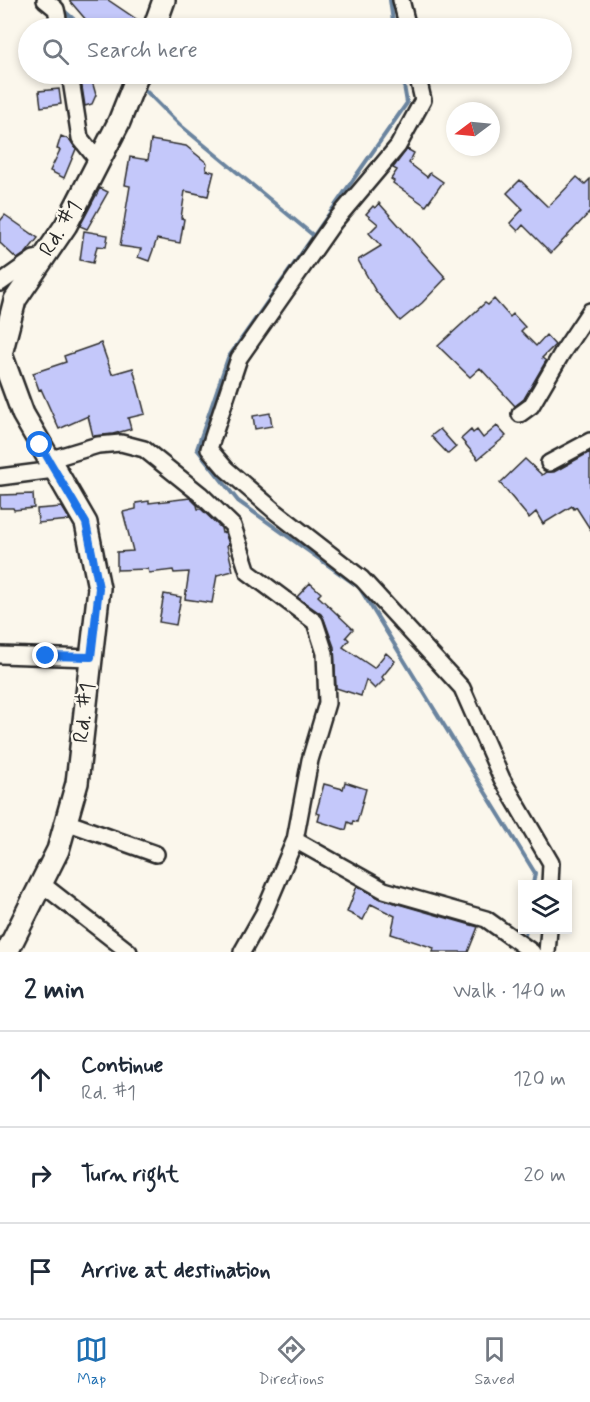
<!DOCTYPE html>
<meta charset="utf-8">
<style>
:root{--surface:#fff;--page:#f2f2f3;--text:#1f2937;--muted:#747a83;--line:#e0e1e3;--accent:#1f6fb2}
body{margin:0;font-family:Mynerve,sans-serif;background:var(--page);color:var(--text)}
.controls{position:absolute;right:18px;bottom:18px;display:grid;overflow:hidden;border-radius:0px;box-shadow:0 3px 9px #0003}
.controls button{width:54px;height:54px;display:grid;place-items:center;padding:0;border:0;border-bottom:2px solid var(--line);background:var(--surface);color:var(--text);font:30px sans-serif}
.compass{position:absolute;left:446px;top:102px;width:54px;height:54px;border-radius:50%;background:var(--surface);box-shadow:0 3px 9px #0003;rotate:254deg}
.stop{position:absolute;width:18px;height:18px;margin:-14px;border:4px solid #1a73e8;border-radius:50%;background:#fff}
.stop.end{background:#1a73e8;border-color:#fff;box-shadow:0 2px 6px #0008}
.list{margin:0;padding:0;list-style:none}
h2{display:flex;justify-content:space-between;align-items:center;height:78px;margin:0;padding:0 24px;font-size:26px}
h2 small{font-size:20px;font-weight:400;color:var(--muted)}
.list li{display:grid;grid-template-columns:39px 1fr auto;gap:18px;align-items:center;box-sizing:border-box;height:96px;padding:0 24px;border-top:2px solid var(--line)}
.list b{display:block;font-size:22px;white-space:nowrap}
.list p{margin:0;font-size:20px;white-space:nowrap;color:var(--muted)}
.list em{font-size:20px;font-style:normal;color:var(--muted)}
.icon{flex:none;width:33px;height:33px;fill:none;stroke:currentColor;stroke-width:2;stroke-linecap:round;stroke-linejoin:round}
.map{position:relative;flex:none;width:590px;height:952px;overflow:hidden}
.search{position:absolute;background:var(--surface);box-shadow:0 3px 9px #0003;left:18px;right:18px;top:18px;height:66px;display:flex;align-items:center;gap:15px;box-sizing:border-box;padding:0 21px;border-radius:33px;color:var(--muted);font-size:22px}
.sheet{height:366px;background:var(--surface)}
nav{display:flex;justify-content:space-around;align-items:center;box-sizing:border-box;height:84px;border-top:2px solid var(--line);background:var(--surface);font-size:16px;color:var(--muted)}
nav a{display:grid;justify-items:center;gap:3px}
nav .on{color:var(--accent)}
.map>svg:first-child{display:block}
</style>
<div class="map">
<svg width="590" height="952" viewBox="0 0 590 952">
<rect width="100%" height="100%" fill="#fbf7ec"/>
<filter id="ink" filterUnits="userSpaceOnUse"><feTurbulence type="fractalNoise" baseFrequency=".0167" numOctaves="2"/><feDisplacementMap in="SourceGraphic" scale="12" xChannelSelector="R" yChannelSelector="G"/><feConvolveMatrix kernelMatrix="1 2 1 2 8 2 1 2 1" color-interpolation-filters="sRGB"/></filter>
<g filter="url(#ink)">
<g fill="none" stroke-linecap="round" stroke-linejoin="round">
<path stroke="#6a849f" stroke-width="4" d="M390 0 394 28
M62 9 84 28
M402 74 407 103 228 358 197 449 238 501 359 587 535 873 533 884
M140 85 180 125 314 236
M524 941 526 930"/>
</g>
<path fill="#c4c8fa" stroke="#2b2b2b" stroke-width="1.5" d="M69 0H108L142 23V28H93Z
M80 74H90L96 95 92 104 85 106Z
M59 89 61 104 41 107 39 91Z
M61 136 70 140 76 149 64 178 50 171 60 150 57 149Z
M151 140 186 146 207 163 206 170 214 172 208 196 185 191 181 218 184 219 180 243 157 239 149 261 138 257 141 249 120 246 130 186 125 185 130 157 148 160Z
M407 149 414 153 409 163 427 177 430 173 443 182 426 206 393 183 394 181 391 179 397 170 393 168Z
M577 177 585 184 590 179V212L551 253 523 225 518 231 510 223 523 209 507 193 520 180 548 207Z
M100 188 108 192 87 229 80 226Z
M379 203 446 278 422 303 400 321 375 290 358 260 381 246 369 233 378 224 366 214 373 206 375 208Z
M5 215 38 238 26 253 17 259 0 243V221Z
M84 231 108 235 106 247 97 246 93 263 80 260Z
M494 299 510 317 513 314 525 327 521 331 536 346 546 335 555 345 542 358 546 361 524 399 515 406 480 368 470 377 438 346 485 303 488 305Z
M101 343 112 374 133 368 145 414 128 418 131 429 113 434 93 436 88 416 59 429 41 389 39 390 33 373 66 362 64 356Z
M270 413 272 426 255 429 253 416Z
M497 426 506 436 478 459 461 439 471 430 473 433 477 430 483 438Z
M440 429 456 447 448 454 431 436Z
M590 452V529L576 507 574 509 572 506 543 524 536 512 529 518 500 483 525 459 542 475 546 472H554Z
M33 494 34 508 14 510 13 508H0V495Z
M190 498 197 505 198 509H201L221 528 222 533 225 532 229 544 227 545 233 571 217 575 212 603 185 599 189 572 174 573 173 570 149 573 148 569 117 570V552L133 551 123 512 136 509V503L149 501V503Z
M62 507 70 520 38 523 37 509Z
M310 583 321 593 318 596 353 629 346 637 349 640 343 647 374 668 386 653 395 661 382 677 384 680 375 689 366 680 361 696 336 688 334 647 324 619 321 614 297 597Z
M164 594 181 597 176 625 159 622Z
M345 782 366 789 357 822 353 821 352 824 348 822 346 830 318 821 320 814 316 813 324 784 343 789Z
M357 886 381 899 478 927 468 952H433L434 948 391 934 395 916 371 904 363 920 347 912Z"/>
<g fill="none" stroke-linecap="round" stroke-linejoin="round">
<defs>
<path id="street" d="M45 0 56 9 60 28
M401 0 408 28
M70 74 80 138 99 162
M417 74 423 100 398 146 334 222 239 358 209 449 226 469 276 512 362 579 462 688 502 779 551 863 550 884
M0 283 34 259 43 258
M520 414 531 406 562 353 590 311
M48 460 98 445 121 443 144 449 200 494 233 526 248 572 315 622 325 653 327 703 310 760 295 840 264 913 242 952
M549 463 590 441
M0 477 54 470
M0 655 91 658
M66 822 156 854
M295 840 384 890 486 919 532 952
M42 884 129 952
M547 952 549 930"/>
<path id="secondary" d="M154 28 164 0
M7 952 58 850 77 783 99 588 86 523 23 414 1 354 15 300 66 225 119 122 138 74"/>
</defs>
<use href="#street" stroke="#2b2b2b" stroke-width="20"/>
<use href="#secondary" stroke="#2b2b2b" stroke-width="26"/>
<use href="#street" stroke="#fbf7ec" stroke-width="15"/>
<use href="#secondary" stroke="#fbf7ec" stroke-width="21"/>
</g>
</g>
<g fill="none" stroke-linecap="round" stroke-linejoin="round" filter="url(#ink)">
<path stroke="#1a73e8" stroke-width="8" d="M40 445 86 523 99 588 91 657 46 656"/>
</g>
<g text-anchor="middle" dominant-baseline="central" stroke-width="4.5" stroke-linejoin="round" paint-order="stroke">
<g font-size="22" fill="#2b2b2b" stroke="#fbf7ec">
<text transform="translate(61 229) rotate(-58)">Rd. #1</text>
<text transform="translate(85 713) rotate(-83)">Rd. #1</text>
</g>
</g>
</svg>
<div class="controls">
<button><svg class="icon" aria-label="layers" viewBox="0 0 24 24"><path d="M12 4l9 5-9 5-9-5zM3 14l9 5 9-5"/></svg></button>
</div>
<svg class="compass" viewBox="-18 -18 36 36"><path d="M0-13l5 13h-10z" fill="#e53935"/><path d="M0 13l5-13h-10z" fill="#747a83"/></svg>
<div class="stop" style="left:40px;top:445px"></div>
<div class="stop end" style="left:46px;top:656px"></div>
<div class="search"><svg class="icon" aria-label="search" viewBox="0 0 24 24"><circle cx="10" cy="10" r="6"/><path d="M15 15l6 6"/></svg>Search here</div>
</div>
<section class="sheet">
<h2>2 min<small>Walk · 140 m</small></h2>
<ul class="list">
<li><svg class="icon" aria-label="ahead" viewBox="0 0 24 24"><path d="M12 20V5M6 11l6-6 6 6"/></svg><div><b>Continue</b><p>Rd. #1</p></div><em>120 m</em></li>
<li><svg class="icon" aria-label="right" viewBox="0 0 24 24"><path d="M7 20v-9h11M14 6l5 5-5 5"/></svg><div><b>Turn right</b></div><em>20 m</em></li>
<li><svg class="icon" aria-label="arrive" viewBox="0 0 24 24"><path d="M6 21V4h12l-3 4 3 4H6"/></svg><div><b>Arrive at destination</b></div></li>
</ul>
</section>
<nav>
<a class="on"><svg class="icon" aria-label="map" viewBox="0 0 24 24"><path d="M3 6l6-2 6 2 6-2v14l-6 2-6-2-6 2zM9 4v14M15 6v14"/></svg>Map</a>
<a><svg class="icon" aria-label="directions" viewBox="0 0 24 24"><path d="M12 3l9 9-9 9-9-9zM9 14v-3h6M13 9l2 2-2 2"/></svg>Directions</a>
<a><svg class="icon" aria-label="saved" viewBox="0 0 24 24"><path d="M7 4h10v16l-5-4-5 4z"/></svg>Saved</a>
</nav>
